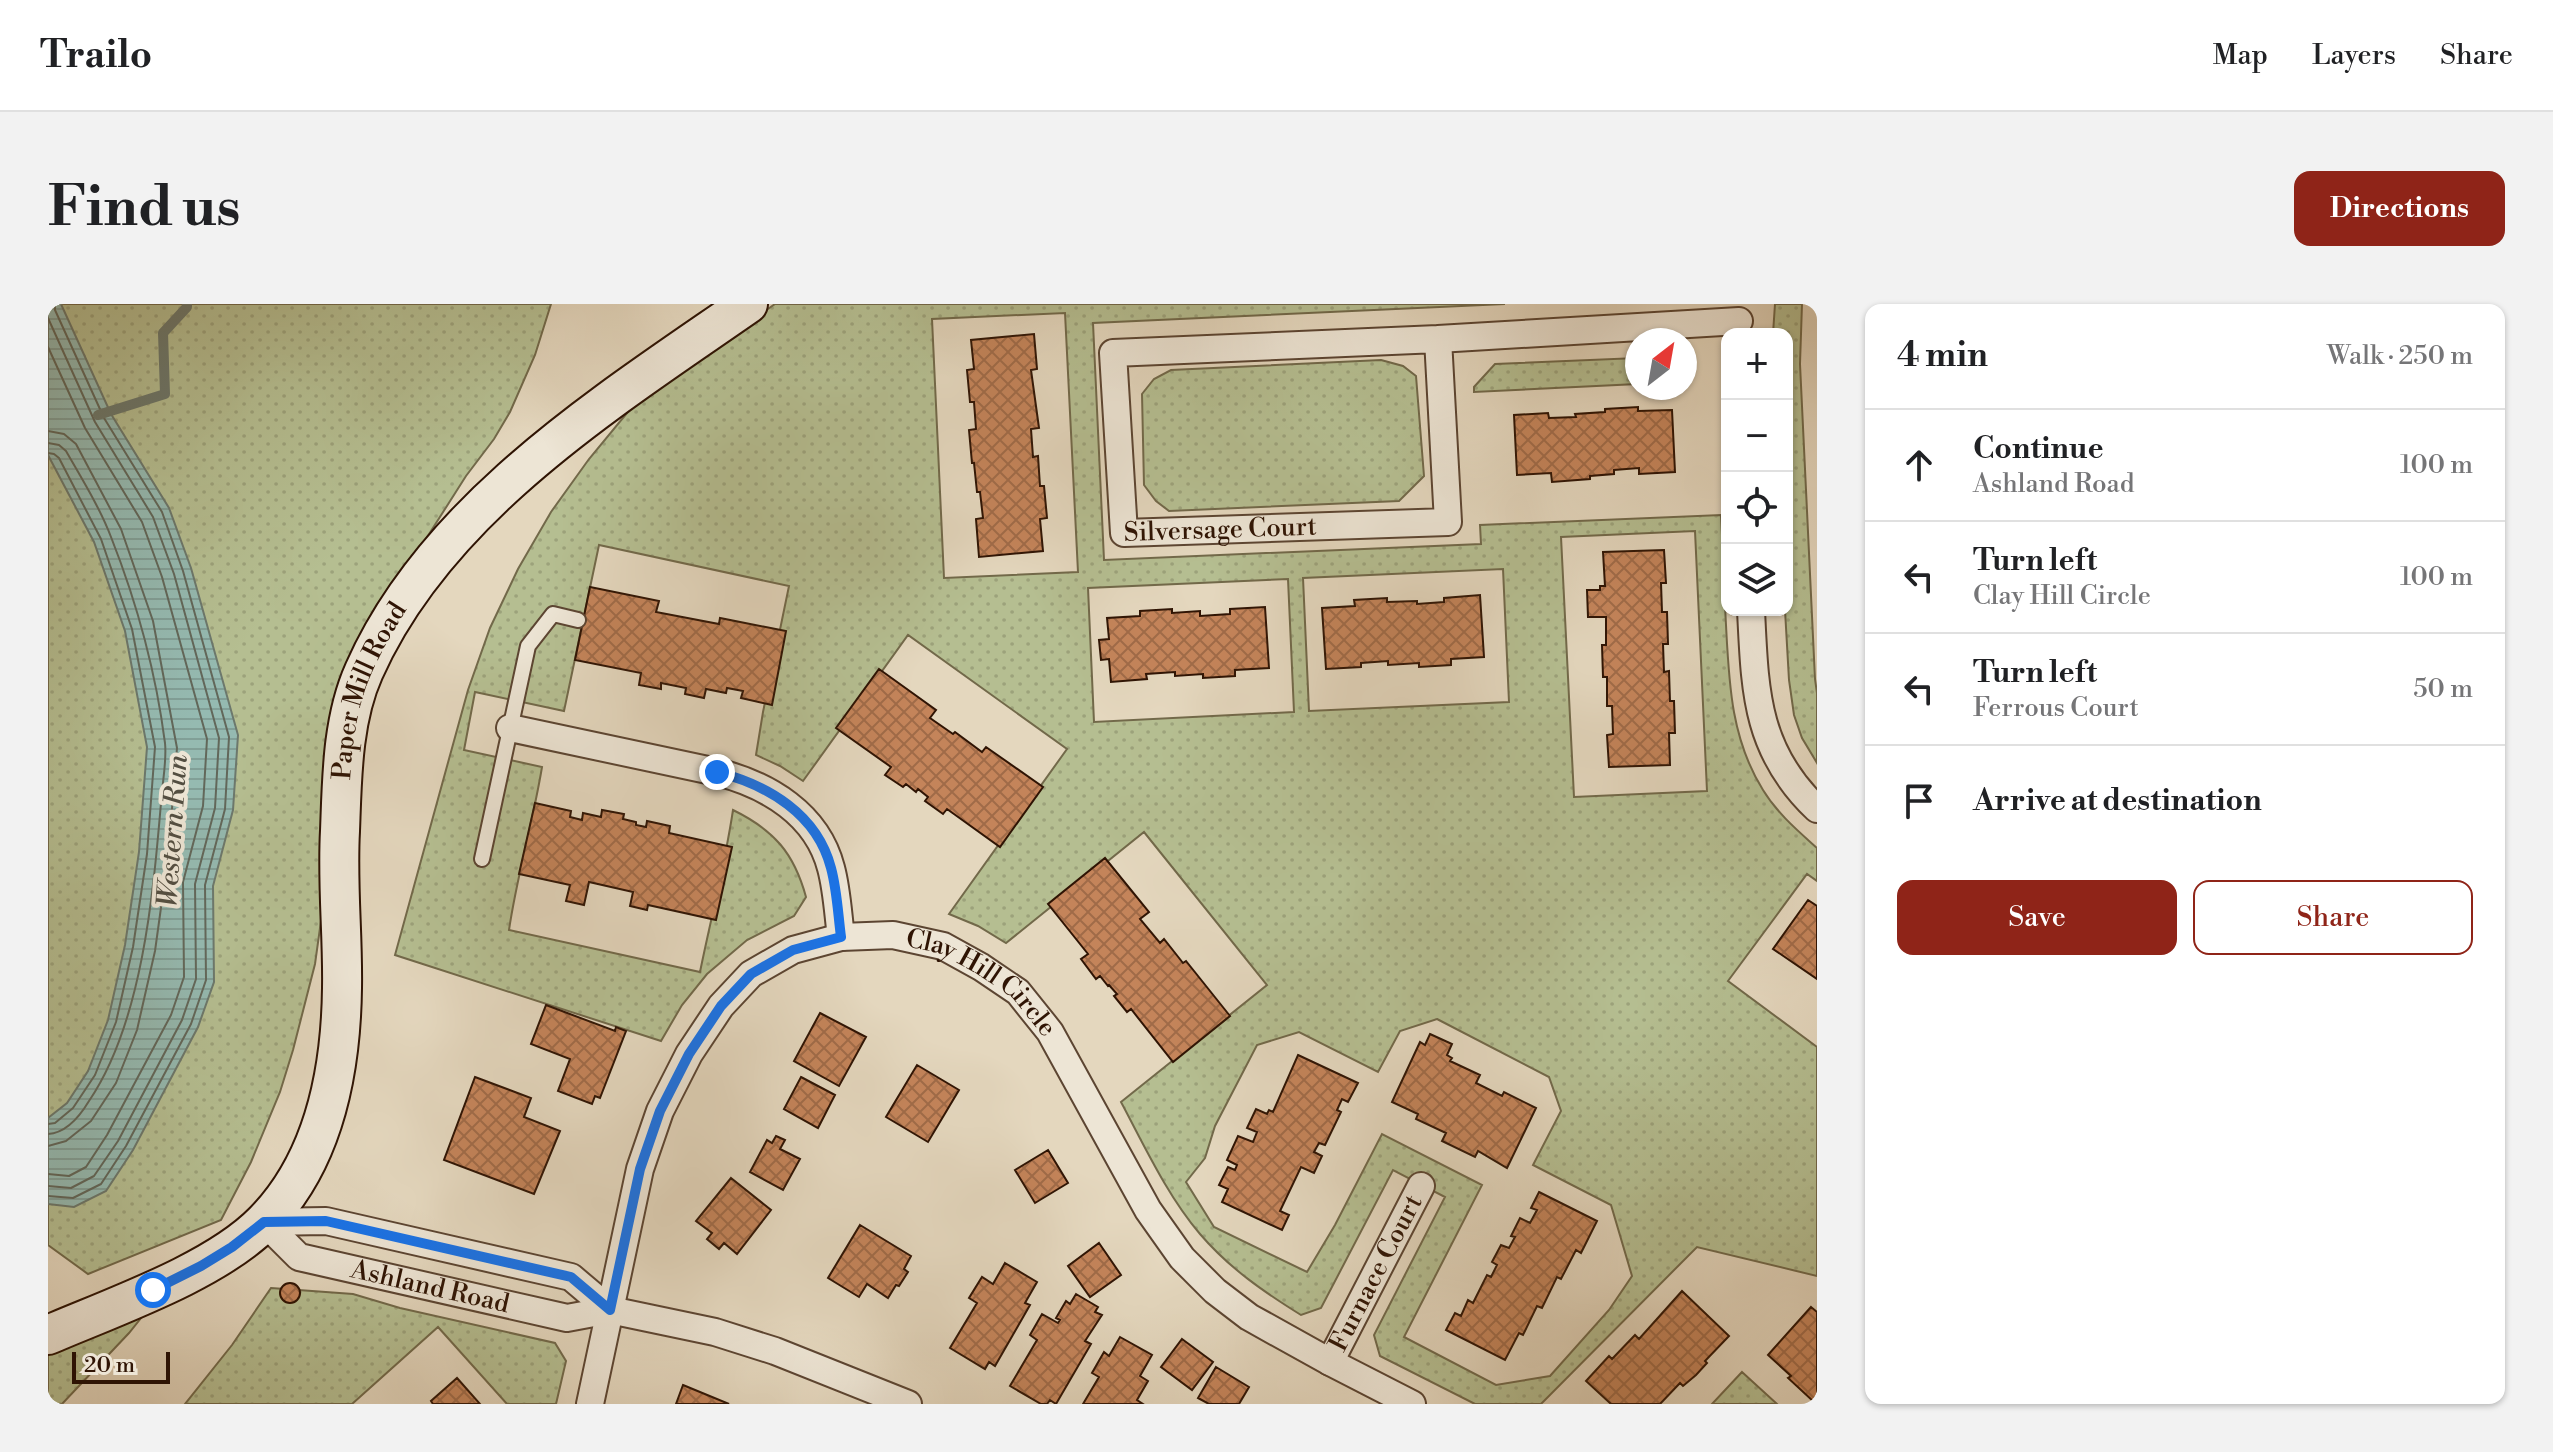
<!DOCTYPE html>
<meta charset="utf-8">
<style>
:root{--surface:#fff;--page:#f2f2f2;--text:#202124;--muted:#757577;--line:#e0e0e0;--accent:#8f2418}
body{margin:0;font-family:"Libre Bodoni",serif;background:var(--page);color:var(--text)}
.controls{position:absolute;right:24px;top:24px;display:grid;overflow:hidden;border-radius:16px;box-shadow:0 2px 6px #0004}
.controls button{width:72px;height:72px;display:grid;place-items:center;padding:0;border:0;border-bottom:2px solid var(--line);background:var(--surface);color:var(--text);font:40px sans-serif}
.compass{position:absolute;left:1577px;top:24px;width:72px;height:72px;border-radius:50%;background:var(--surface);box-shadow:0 2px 6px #0004;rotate:31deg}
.scale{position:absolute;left:24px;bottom:20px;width:98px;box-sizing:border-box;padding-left:8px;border:4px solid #2f1404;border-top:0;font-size:22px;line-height:28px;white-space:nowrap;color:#2f1404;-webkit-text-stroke:6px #ede5d5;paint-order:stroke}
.stop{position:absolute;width:24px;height:24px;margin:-18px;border:6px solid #1a73e8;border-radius:50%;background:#fff}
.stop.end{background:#1a73e8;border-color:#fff;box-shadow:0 2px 8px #0008}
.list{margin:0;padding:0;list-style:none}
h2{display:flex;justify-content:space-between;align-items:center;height:104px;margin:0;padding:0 32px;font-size:34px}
h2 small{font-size:26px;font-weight:400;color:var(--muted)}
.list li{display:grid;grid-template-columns:52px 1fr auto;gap:24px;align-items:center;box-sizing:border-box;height:112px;padding:0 32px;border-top:2px solid var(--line)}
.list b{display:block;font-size:30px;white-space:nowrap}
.list p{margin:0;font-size:26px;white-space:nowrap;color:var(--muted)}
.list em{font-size:26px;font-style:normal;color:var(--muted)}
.actions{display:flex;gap:16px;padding:24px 32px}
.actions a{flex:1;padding:18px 0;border:2px solid var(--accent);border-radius:16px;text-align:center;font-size:28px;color:var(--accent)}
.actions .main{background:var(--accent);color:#fff}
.icon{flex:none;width:44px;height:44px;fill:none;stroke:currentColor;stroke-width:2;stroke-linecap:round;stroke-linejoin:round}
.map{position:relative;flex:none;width:1769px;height:1100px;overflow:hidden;border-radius:16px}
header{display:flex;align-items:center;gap:48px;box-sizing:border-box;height:112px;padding:0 40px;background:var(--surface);border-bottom:2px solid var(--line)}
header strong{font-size:38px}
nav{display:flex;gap:44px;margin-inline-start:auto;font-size:28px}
.intro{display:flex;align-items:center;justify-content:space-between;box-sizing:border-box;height:192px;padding:0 48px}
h1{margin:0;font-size:56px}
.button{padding:20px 36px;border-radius:16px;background:var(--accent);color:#fff;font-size:28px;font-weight:700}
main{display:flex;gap:48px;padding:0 48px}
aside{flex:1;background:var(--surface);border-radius:16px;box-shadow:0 2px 6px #0004}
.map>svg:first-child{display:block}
</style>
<header>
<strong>Trailo</strong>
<nav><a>Map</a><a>Layers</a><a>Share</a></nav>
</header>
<div class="intro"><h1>Find us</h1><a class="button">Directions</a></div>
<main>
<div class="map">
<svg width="1769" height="1100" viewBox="0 0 1769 1100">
<defs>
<pattern id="park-dots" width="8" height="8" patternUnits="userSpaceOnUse" patternTransform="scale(2)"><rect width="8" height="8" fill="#b5be91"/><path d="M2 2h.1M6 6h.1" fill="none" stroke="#9ca27b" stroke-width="1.8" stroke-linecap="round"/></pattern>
<pattern id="water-rules" width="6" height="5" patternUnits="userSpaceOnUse" patternTransform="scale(2)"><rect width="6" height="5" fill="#95bab1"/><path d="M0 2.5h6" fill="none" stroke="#819f97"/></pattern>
<pattern id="building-cross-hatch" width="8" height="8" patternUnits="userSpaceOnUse" patternTransform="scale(2)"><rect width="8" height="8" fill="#c4845a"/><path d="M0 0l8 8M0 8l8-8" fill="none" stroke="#a06b48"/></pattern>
</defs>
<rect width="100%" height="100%" fill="#e4d7be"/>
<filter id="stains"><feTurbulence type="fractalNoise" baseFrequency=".0025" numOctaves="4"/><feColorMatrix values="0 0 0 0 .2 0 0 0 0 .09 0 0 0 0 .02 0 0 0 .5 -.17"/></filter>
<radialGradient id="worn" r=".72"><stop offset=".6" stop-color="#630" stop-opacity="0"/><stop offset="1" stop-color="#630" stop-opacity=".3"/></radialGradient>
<path fill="url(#park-dots)" stroke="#72694a" stroke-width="2" fill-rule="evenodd" d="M0 0H503L487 51 462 108 446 135 418 172 369 249 284 503 273 617 267 660 245 746 232 788 203 858 173 916 40 970 0 941Z
M727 0H1457L1045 19 1056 256 1433 240 1432 221 1673 211C1675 247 1676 284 1678 321 1681 379 1683 435 1715 486 1729 509 1749 526 1769 544V577L1759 570 1680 677 1769 743V972L1649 943 1493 1100H1427L1332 1052 1326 1031 1397 893 1345 866 1273 1004 1253 1011C1216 988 1181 964 1152 930 1119 891 1097 843 1073 798L1219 681 1096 528 958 639 930 622 901 610 1019 445 860 331 755 477 732 462 708 451 715 408 741 282 551 241 516 407 427 388 416 446 494 463C485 518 469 571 461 626L652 668C663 614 677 560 685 506 726 526 746 549 758 593L746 612 699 636 659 670 634 701 613 737 347 651 420 386 442 324 470 265 503 208 541 155 579 109 599 90ZM1017 9 1030 268 896 274 884 15ZM1647 227 1659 487 1526 493 1513 233ZM1455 265 1461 398 1261 407 1255 274ZM1240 275 1246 408 1046 418 1040 284ZM1389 715 1501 773 1513 807 1485 861 1563 901 1584 972 1561 1006 1502 1072 1448 1081 1356 1033 1434 881 1334 830 1287 921 1259 968 1166 923 1138 878 1157 854 1167 822 1209 741 1251 728 1330 768 1352 727Z
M1727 0H1754L1752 60 1767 375 1769 389V459L1754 434 1746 411 1741 376 1737 306 1739 30H1725Z
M1589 54V80L1426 88V83L1447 60Z
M1333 56 1355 62 1368 72 1376 172 1351 197 1121 207 1108 197 1096 181 1094 90 1106 75 1123 66Z
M223 984 305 990 352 1004 507 1039 518 1057 508 1100H459L390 1023 304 1100H137L184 1041Z
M113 989 81 1029 14 1100H0V1038Z
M1694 1068 1729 1100H1664Z"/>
<path fill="url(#water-rules)" stroke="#6c786c" stroke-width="2" d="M0 0H13L63 110 121 204 143 264 190 431 185 506 165 582 166 678 150 723 85 846 58 887 26 903 0 900V814L19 799 40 767 60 716 77 641 91 548 99 443 77 327 46 238 0 151Z"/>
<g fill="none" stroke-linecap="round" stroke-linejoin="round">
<path stroke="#62675a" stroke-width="2" d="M0 14 47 118 105 213 126 270 171 434 167 504 147 580 148 675 134 716 70 837 46 872 23 884 0 882
M0 43 37 124 94 218 114 273 159 435 155 502 135 578 136 673 123 711 59 831 38 863 21 872 0 870
M0 127 16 130 28 140 73 225 105 317 129 444 120 553 107 647 89 726 68 779 43 817 18 837 0 842
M0 139 11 141 18 147C34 175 52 204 63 233 89 299 108 369 117 439 119 458 114 480 113 499 105 592 94 719 41 797 32 812 18 829 0 830
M0 149 6 150 11 154 53 235 84 325 107 443 99 550 85 643 68 718 47 771 25 804 7 819 0 820
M0 892 25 894 53 880 78 842 143 720 158 676 157 581 177 505 181 433 135 267 114 208 56 114 7 6V0"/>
<path stroke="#6c786c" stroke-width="10" d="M50 111 117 90 115 29 139 3V0"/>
</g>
<path fill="url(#building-cross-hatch)" stroke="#2f1404" stroke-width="2" d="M986 30 989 65 983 66 991 124 983 125 985 153 990 152 992 182H996L999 214 992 215 995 247 931 253 928 215 935 214 932 188H929L926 159H924L921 126 928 125 926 98H922L919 66 926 65 923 36Z
M1590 103V107L1624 106 1627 168 1591 170V164L1566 166V170L1542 172V175L1504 178 1503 169 1469 171 1466 111 1500 109 1501 114 1528 113 1527 110 1557 108V105Z
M1616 246 1618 279H1613L1614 308H1619L1620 340H1615L1616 368 1621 367 1622 397H1626L1627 429H1621L1622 461 1561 463 1559 431 1565 430 1564 402H1559V373H1555L1554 341H1558V313H1540L1539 286H1552V282H1557L1555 248Z
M542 283 611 297 608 308 671 320 672 314 738 327 724 401 693 394 695 387 679 384 678 389 658 385 656 394 637 390 638 384 613 379V385L591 381 593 369 527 356Z
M1432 291 1436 353 1403 355V361L1371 363V359L1340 361V357L1313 359V363L1278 365 1274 304 1307 302 1306 296 1339 294V298L1369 297V300L1396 298V294Z
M1217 303 1221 364 1187 366V372L1155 374V370L1127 372V368L1098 370 1099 375 1063 378 1061 355 1053 356 1051 336 1061 335 1059 314 1092 312V307L1124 305V309L1152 307V312L1182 310V305Z
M831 365 888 406 882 414 905 430 907 428 934 448 938 443 995 483 952 543 899 505 895 510 877 497 880 493 870 485 868 488 858 480 855 483 837 471 843 463 788 424Z
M487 499 523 507 522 513 534 516 535 509 553 513 554 506 576 510 575 515 588 518V521L598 523 599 517 622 522 621 529 684 543 668 616 600 601 599 606 582 602 585 588 541 578 536 601 518 597 522 581 471 570Z
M1057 554 1101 608 1092 615 1112 639 1116 635 1135 659 1138 657 1182 712 1125 758 1083 705 1079 708 1066 692 1069 690 1061 681 1060 682 1052 672 1048 675 1033 655 1040 650 1000 600Z
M1760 596 1769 602V675L1725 645Z
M498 701 567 727 568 723 578 727 552 794 547 792 544 800 510 787 522 755 483 740Z
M772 709 818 733 791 782 746 757Z
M1382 730 1404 740 1399 751 1404 754 1402 757 1432 771 1428 779 1454 792 1456 788 1488 804 1459 864 1430 847 1427 853 1394 837 1398 829 1368 815 1370 810 1344 798 1372 738 1377 741Z
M1250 751 1310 779 1300 798 1294 795 1289 806 1293 808 1277 841 1271 839 1266 848 1274 852 1266 869 1253 863 1232 907 1241 911 1234 926 1174 898 1180 885 1171 881 1180 863 1187 866 1189 861 1179 856 1190 832 1205 838 1209 828 1199 824 1208 805 1219 810 1221 806 1225 808Z
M869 761 911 786 880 838 838 813Z
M427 773 483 794 476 813 512 827 486 890 396 856Z
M753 773 787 791 770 824 736 805Z
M728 832 737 836 732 845 752 855 735 886 702 868 719 836 724 839Z
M1000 846 1020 879 987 899 967 866Z
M683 874 723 906 689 950 676 939 671 945 659 935 664 929 648 917Z
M1491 888 1549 917 1533 949 1528 946 1513 975 1509 973 1494 1004 1489 1002 1475 1031 1471 1029 1457 1056 1398 1026 1407 1009 1413 1012 1420 996 1425 999 1439 971 1443 973 1449 961 1444 958 1453 941 1461 944 1467 933 1463 932 1472 914 1482 919 1489 906 1483 904Z
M812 921 863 952 856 965 860 968 851 982 848 981 840 994 819 980 811 993 780 974Z
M1051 939 1073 971 1042 993 1020 962Z
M957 959 989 978 977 999 982 1001 947 1062 941 1058 937 1065 902 1044 929 999 921 994 934 973 945 980Z
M232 989a10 10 0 1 1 20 0a10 10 0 1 1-20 0Z
M1634 987 1681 1032 1657 1057 1659 1059 1648 1071 1635 1082 1632 1079 1612 1100H1563L1538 1077 1561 1052 1564 1055 1587 1031 1591 1035Z
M1028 990 1050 1003 1047 1008 1054 1011 1037 1037 1043 1040 1008 1100 1002 1096 999 1100H993L962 1082 989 1036 982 1031 994 1010 1010 1019 1012 1016 1008 1014 1018 997 1022 1000Z
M1763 1003 1769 1008V1100H1764L1766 1098 1740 1074 1743 1072 1720 1051Z
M1072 1033 1104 1051 1092 1072 1100 1077 1089 1096 1095 1100H1035L1051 1073 1044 1069 1056 1048 1061 1052Z
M1134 1035 1165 1058 1144 1086 1113 1063Z
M1168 1063 1201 1083 1191 1100H1161L1150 1094Z
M409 1074 432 1100H385L383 1097Z
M635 1081 681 1100H628Z"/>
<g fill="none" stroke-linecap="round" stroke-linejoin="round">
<defs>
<path id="service" d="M434 555 480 342 505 310 530 316"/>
<g id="minor">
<path id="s1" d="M1390 35 1065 49 1076 229 1400 218 1390 35 1691 17"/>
<path d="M1703 306C1707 386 1707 446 1769 505"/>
<path d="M462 424 669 468C720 481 769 510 783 564 789 586 790 610 793 633"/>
<path id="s2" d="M216 918 251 953 519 1014 562 1006 667 1028 727 1047 860 1100"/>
<path d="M216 918 278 917 523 973 562 1006"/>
<path id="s3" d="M1282 1058 1373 882"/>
<path id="s4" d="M542 1100 592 865 612 807 641 750 673 702 703 670 745 646 793 633 845 631 895 642 933 663 970 688 1002 728 1100 906 1134 954 1167 987 1201 1013 1282 1058 1364 1100"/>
</g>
<g id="secondary">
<path id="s5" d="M0 1031C65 1003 167 968 216 918 277 856 293 767 294 684 295 632 289 580 292 527 294 474 294 416 316 367 388 204 559 98 700 0"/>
</g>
</defs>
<use href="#service" stroke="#5c4532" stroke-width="18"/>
<use href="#minor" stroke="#5c4532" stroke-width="30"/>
<use href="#secondary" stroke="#2f1404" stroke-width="42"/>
<use href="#service" stroke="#ede5d5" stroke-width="14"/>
<use href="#minor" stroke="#ede5d5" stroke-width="26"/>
<use href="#secondary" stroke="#ede5d5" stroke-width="38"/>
</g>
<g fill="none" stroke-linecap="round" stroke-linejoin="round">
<path stroke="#1a73e8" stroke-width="10" d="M105 986 153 962 184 943 216 918 278 917 523 973 562 1006 592 865 612 807 641 750 673 702 703 670 745 646 793 633C790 610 789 586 783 564 769 510 720 481 669 468"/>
</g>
<g text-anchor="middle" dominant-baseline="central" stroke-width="8" stroke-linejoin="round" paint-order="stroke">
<g font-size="26" fill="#2f1404" stroke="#ede5d5">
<text stroke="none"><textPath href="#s1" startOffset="602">Silversage Court</textPath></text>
<text stroke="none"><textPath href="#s5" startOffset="800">Paper Mill Road</textPath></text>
<text stroke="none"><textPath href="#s4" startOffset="720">Clay Hill Circle</textPath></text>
<text stroke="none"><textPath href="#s3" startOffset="100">Furnace Court</textPath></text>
<text stroke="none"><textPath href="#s2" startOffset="184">Ashland Road</textPath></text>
</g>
<g font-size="28" font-style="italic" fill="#534e41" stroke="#ede5d5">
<text transform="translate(125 527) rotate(-86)">Western Run</text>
</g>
</g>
<rect width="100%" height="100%" filter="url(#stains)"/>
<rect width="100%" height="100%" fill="url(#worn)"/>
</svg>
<div class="controls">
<button>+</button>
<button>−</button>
<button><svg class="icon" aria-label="locate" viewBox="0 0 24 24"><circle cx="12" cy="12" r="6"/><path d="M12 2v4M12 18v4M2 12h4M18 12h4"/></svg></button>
<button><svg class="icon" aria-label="layers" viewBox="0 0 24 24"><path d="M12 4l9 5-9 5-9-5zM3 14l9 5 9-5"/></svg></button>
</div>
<svg class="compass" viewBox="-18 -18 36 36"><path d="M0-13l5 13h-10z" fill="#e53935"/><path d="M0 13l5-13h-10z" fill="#757577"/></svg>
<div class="scale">20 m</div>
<div class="stop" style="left:105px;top:986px"></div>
<div class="stop end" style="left:669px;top:468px"></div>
</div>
<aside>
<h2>4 min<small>Walk · 250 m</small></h2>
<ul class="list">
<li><svg class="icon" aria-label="ahead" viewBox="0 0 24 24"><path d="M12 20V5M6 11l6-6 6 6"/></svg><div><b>Continue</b><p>Ashland Road</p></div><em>100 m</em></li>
<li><svg class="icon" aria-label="left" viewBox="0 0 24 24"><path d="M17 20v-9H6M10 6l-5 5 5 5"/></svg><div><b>Turn left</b><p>Clay Hill Circle</p></div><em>100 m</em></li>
<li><svg class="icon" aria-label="left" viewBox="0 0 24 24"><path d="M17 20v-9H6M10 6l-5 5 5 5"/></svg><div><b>Turn left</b><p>Ferrous Court</p></div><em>50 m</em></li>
<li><svg class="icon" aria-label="arrive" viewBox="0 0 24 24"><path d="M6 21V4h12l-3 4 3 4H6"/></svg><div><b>Arrive at destination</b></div></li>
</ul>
<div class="actions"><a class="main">Save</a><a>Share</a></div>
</aside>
</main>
